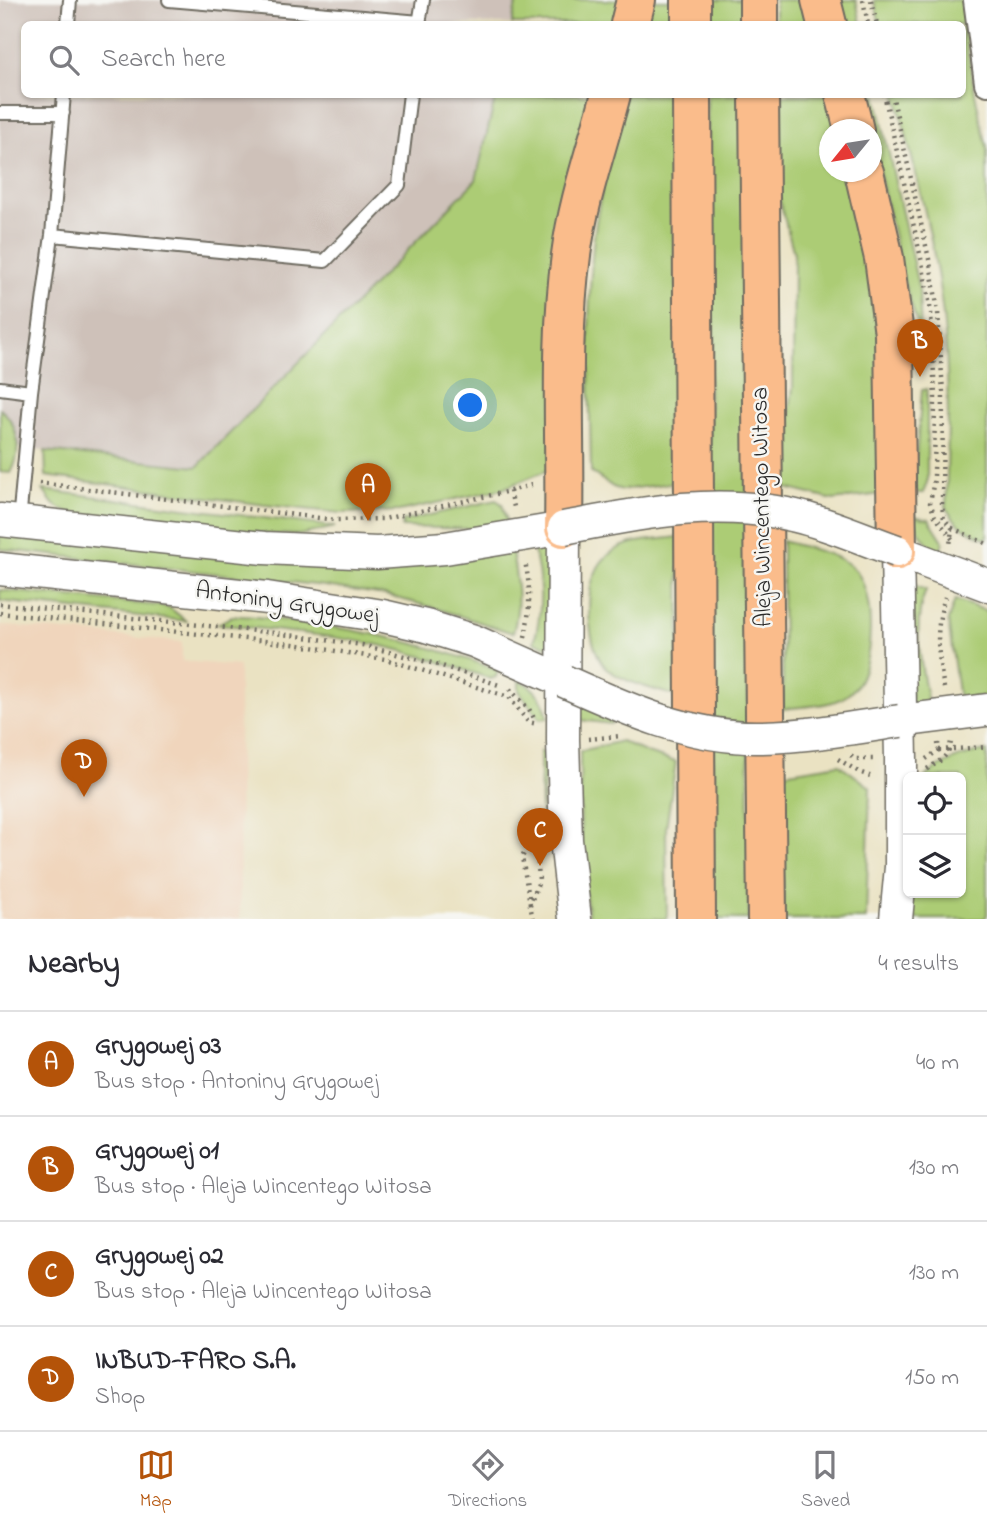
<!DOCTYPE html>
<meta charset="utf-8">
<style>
:root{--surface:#fff;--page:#f2f2f3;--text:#2b2b33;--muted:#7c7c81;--line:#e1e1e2;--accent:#b45309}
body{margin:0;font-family:"Indie Flower",sans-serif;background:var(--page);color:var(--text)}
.controls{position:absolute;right:21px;bottom:21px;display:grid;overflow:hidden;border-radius:10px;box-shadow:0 2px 5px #0004}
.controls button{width:63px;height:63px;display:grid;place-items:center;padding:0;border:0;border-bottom:2px solid var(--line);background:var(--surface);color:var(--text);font:35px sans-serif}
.compass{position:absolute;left:819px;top:119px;width:63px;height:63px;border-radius:50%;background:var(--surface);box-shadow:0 2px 5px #0004;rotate:240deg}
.you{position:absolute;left:471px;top:406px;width:24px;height:24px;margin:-18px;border:5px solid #fff;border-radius:50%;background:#1a73e8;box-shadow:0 0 0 10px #1a73e833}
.badge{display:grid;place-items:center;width:46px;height:46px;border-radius:50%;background:var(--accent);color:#fff;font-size:23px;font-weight:700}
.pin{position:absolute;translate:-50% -58px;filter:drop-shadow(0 2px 4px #0008)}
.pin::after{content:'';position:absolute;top:37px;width:24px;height:21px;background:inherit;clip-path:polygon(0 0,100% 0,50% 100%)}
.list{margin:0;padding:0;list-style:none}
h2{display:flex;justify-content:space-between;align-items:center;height:91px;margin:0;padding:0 28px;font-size:30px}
h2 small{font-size:23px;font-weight:400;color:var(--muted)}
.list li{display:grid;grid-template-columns:46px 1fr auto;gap:21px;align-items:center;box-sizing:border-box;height:105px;padding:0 28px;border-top:2px solid var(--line)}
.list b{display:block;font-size:26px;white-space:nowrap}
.list p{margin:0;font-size:23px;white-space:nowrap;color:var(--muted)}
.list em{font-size:23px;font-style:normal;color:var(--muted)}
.icon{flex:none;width:38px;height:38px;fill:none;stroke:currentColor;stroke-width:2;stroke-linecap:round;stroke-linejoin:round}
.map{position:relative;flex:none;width:987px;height:919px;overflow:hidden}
.search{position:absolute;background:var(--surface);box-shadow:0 2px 5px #0004;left:21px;right:21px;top:21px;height:77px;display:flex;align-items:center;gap:18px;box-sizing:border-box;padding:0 24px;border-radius:10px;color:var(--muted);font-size:26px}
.sheet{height:511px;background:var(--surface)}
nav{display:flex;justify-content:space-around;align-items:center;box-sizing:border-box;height:98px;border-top:2px solid var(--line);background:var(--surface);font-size:19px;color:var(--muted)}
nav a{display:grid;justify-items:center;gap:4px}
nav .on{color:var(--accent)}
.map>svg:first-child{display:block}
</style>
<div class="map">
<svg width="987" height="919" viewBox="0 0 987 919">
<rect width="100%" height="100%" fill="#f6f6f2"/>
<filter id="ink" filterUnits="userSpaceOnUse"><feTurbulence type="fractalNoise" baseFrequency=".0143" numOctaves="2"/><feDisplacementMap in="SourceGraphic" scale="14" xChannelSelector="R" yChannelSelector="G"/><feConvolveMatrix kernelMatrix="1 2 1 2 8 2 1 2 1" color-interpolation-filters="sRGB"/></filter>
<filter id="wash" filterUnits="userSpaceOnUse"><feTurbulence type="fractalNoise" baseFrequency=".00686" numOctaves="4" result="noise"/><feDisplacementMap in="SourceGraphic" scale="28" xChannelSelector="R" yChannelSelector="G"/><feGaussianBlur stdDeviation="1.57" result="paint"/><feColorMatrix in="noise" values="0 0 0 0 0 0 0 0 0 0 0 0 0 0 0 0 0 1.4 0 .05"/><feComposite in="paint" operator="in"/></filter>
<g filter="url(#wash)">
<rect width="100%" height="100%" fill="#eae2c2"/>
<path fill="#f0d5bc" d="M0 625 182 642V661L239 666 240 919H0Z"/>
<path fill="#cec1b9" d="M0 0H517L512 24H24V94L496 95 476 180 197 467 0 446Z"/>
<path fill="#accc74" stroke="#6c7c50" stroke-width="2" d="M517 0H623L617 24H512Z
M649 0H674V24H643Z
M707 0H748V24H707Z
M775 0H805L811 24H775Z
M838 0H856L861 24H843Z
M874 0H964C965 50 975 99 987 147V539C967 531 958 527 946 508 948 444 950 379 943 315 935 241 914 167 896 95L962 94V24H880Z
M496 95H597L548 470 502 489 399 511 341 513 266 505 46 476 45 451 197 467 476 180Z
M625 95H675L679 482 622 490 613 487 591 472C590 397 586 321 593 247 598 195 613 145 625 95Z
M707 95H747L749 919H713Z
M775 95H828L837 129 830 130V172H847L871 270 884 373 881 494 833 500 778 486 793 388 794 254 775 183Z
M860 95H876L919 290 921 335 904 282 872 140V130Z
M927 389V483L923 493H913L922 390Z
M0 409C19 423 22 453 11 473L0 472Z
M43 490 335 527 300 535 268 534 70 514 53 504Z
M496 500 502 504 508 525 475 529 402 527 403 521Z
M913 516 929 519 943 541 940 553C926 544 917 532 913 516Z
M0 533 512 552C517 581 521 604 513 633L435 608 385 595 325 586 0 549Z
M679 537 680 697C660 691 625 683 609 670 588 654 584 597 595 574 598 566 604 558 611 553 627 539 658 540 679 537Z
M782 541C803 547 843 554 856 571 876 596 875 672 850 693 834 707 804 706 783 709Z
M549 544 550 647 534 642C543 609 542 580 533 547Z
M910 584 926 590C911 626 922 667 928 704L911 707Z
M0 590 162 606 170 608 186 621 0 601Z
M955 600 987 611V696L959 700 948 620Z
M232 616C253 615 275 619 296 622 365 630 434 646 498 670L496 677 491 679C454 666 416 653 378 645 325 634 271 630 218 624Z
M519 680C536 688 544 699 548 718L540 719 519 691Z
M580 703 613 719 611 724 580 720Z
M621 741 647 753 676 762 666 828 667 919H589L581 864 580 751Z
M540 751 547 752 541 817Z
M987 751V915L984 919H908L911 893H961V777H925C943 762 964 754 987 751Z
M839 764 870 787 866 919H783L782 773Z"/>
</g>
<g filter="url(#ink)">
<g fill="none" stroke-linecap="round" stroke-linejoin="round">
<defs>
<path id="service" d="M169 0 420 22
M68 24 70 0
M419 24 423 0
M0 113H63
M52 235 325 261 399 185 410 94
M0 388 31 392
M19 522 31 392 52 235 64 94"/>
<path id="minor" d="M976 0 987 83"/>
<path id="tertiary" d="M0 520 264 548 377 553 445 548 564 528 563 740 566 840 575 919
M0 569 267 598 383 616 426 626 474 641 564 681
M900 721 987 710
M896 919 901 867V759L897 551 987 585"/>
<path id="primary" d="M691 0V24
M759 0V24
M821 0 827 24
M630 24 636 0
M692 94 696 919
M759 94 767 919
M845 94 854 130
M864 172 884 258 894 334 897 551
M564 528C566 438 559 346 571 255 578 201 597 148 611 94"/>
</defs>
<use href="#service" stroke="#6e6b60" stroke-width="16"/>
<use href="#minor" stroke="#6e6b60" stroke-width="28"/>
<use href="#tertiary" stroke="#6e6b60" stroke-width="35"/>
<use href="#primary" stroke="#6e6b60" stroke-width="42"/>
<path stroke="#6e6b60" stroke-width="4.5" stroke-dasharray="2 5" stroke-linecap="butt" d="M863 0 868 24
M871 0 877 24
M884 94 923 267 931 312 935 397 934 479 930 503 935 516 953 540
M892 94 931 268 938 312 943 393 942 506 944 519 952 528 950 545
M39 483 335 520 384 519 510 491 535 484
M510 491 515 511
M952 528 987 544
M0 604 275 633 362 645 439 665 502 686
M0 613 293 644 385 659 509 697 528 722 538 724
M525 637C530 611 531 588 525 562
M944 688C938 654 934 631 945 597
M510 689 529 709 535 720
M588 739 621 736
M939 750 987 747
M851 756 854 759H876
M838 759 859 772 870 776
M926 759 939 750 938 743
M927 769C940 761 950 756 951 740
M530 904 522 857 536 835
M533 919 530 905 539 881 537 849"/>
<use href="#service" stroke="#fff" stroke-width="12"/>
<use href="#minor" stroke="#fff" stroke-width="24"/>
<use href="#tertiary" stroke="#fff" stroke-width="32"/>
<use href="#primary" stroke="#fabc8b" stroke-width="38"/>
<defs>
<path id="tertiary-bridge" d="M564 528C641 513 717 497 796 516 830 524 863 539 897 551
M564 681C626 709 692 739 762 737 808 736 854 728 900 721"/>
</defs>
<use href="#tertiary-bridge" stroke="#6e6b60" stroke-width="35" stroke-linecap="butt"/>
<use href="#tertiary-bridge" stroke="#fff" stroke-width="32"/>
</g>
</g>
<g text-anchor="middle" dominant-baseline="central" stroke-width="5" stroke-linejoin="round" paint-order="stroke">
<g font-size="24" fill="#2b2b2b" stroke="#f6f6f2">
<text transform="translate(763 507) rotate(-91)">Aleja Wincentego Witosa</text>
<text transform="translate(287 604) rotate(8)">Antoniny Grygowej</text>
</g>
</g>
</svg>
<div class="controls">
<button><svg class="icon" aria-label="locate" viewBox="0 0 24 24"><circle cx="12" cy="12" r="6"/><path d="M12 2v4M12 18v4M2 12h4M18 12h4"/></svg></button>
<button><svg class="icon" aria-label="layers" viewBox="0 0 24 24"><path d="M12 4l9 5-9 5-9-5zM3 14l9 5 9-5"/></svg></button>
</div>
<svg class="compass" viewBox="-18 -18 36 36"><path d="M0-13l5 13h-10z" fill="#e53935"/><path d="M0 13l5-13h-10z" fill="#7c7c81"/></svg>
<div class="you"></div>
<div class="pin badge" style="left:368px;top:521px">A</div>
<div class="pin badge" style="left:920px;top:377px">B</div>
<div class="pin badge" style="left:540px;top:866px">C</div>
<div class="pin badge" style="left:84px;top:797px">D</div>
<div class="search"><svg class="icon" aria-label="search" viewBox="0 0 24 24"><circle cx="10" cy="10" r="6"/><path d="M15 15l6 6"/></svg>Search here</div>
</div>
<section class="sheet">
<h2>Nearby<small>4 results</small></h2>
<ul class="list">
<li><span class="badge">A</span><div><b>Grygowej 03</b><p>Bus stop · Antoniny Grygowej</p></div><em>40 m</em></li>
<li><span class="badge">B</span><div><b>Grygowej 01</b><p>Bus stop · Aleja Wincentego Witosa</p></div><em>130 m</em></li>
<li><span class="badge">C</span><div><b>Grygowej 02</b><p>Bus stop · Aleja Wincentego Witosa</p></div><em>130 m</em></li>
<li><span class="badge">D</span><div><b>INBUD-FARO S.A.</b><p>Shop</p></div><em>150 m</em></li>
</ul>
</section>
<nav>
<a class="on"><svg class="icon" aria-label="map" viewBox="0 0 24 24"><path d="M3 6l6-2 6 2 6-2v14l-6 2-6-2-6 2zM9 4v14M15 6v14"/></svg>Map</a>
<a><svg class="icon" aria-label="directions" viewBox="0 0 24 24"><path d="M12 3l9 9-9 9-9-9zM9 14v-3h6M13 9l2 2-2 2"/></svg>Directions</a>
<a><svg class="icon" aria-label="saved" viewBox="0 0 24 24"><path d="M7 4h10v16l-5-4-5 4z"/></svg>Saved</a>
</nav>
